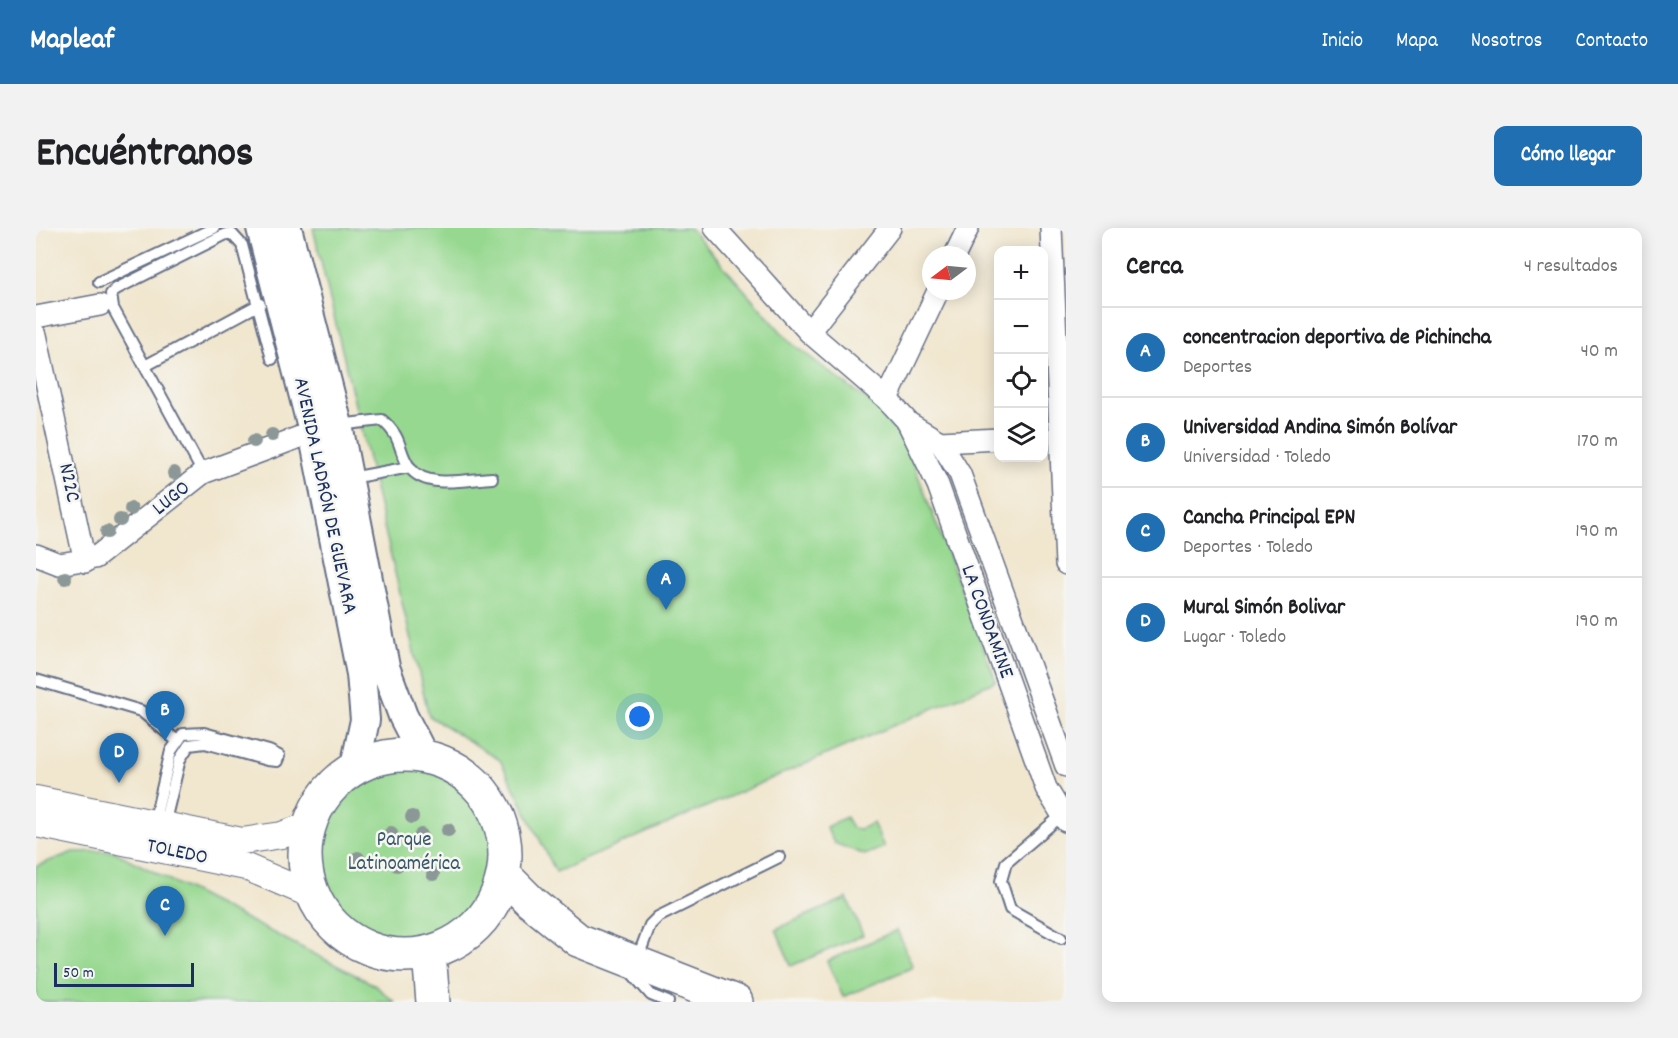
<!DOCTYPE html>
<html lang="es">
<meta charset="utf-8">
<style>
:root{--surface:#fff;--page:#f2f2f2;--text:#202124;--muted:#757577;--line:#e0e0e0;--accent:#1f6fb2}
body{margin:0;font-family:Dekko,sans-serif;background:var(--page);color:var(--text)}
.controls{position:absolute;right:18px;top:18px;display:grid;overflow:hidden;border-radius:12px;box-shadow:0 3px 15px #0003}
.controls button{width:54px;height:54px;display:grid;place-items:center;padding:0;border:0;border-bottom:2px solid var(--line);background:var(--surface);color:var(--text);font:30px sans-serif}
.compass{position:absolute;left:886px;top:18px;width:54px;height:54px;border-radius:50%;background:var(--surface);box-shadow:0 3px 15px #0003;rotate:254deg}
.scale{position:absolute;left:18px;bottom:15px;width:140px;box-sizing:border-box;padding-left:6px;border:3px solid #1b2f5e;border-top:0;font-size:16px;line-height:21px;white-space:nowrap;color:#1b2f5e;-webkit-text-stroke:4px #f6f6f2;paint-order:stroke}
.you{position:absolute;left:604px;top:489px;width:21px;height:21px;margin:-15px;border:4px solid #fff;border-radius:50%;background:#1a73e8;box-shadow:0 0 0 9px #1a73e833}
.badge{display:grid;place-items:center;width:39px;height:39px;border-radius:50%;background:var(--accent);color:#fff;font-size:20px;font-weight:700}
.pin{position:absolute;translate:-50% -50px;filter:drop-shadow(0 2px 3px #0008)}
.pin::after{content:'';position:absolute;top:32px;width:21px;height:18px;background:inherit;clip-path:polygon(0 0,100% 0,50% 100%)}
.list{margin:0;padding:0;list-style:none}
h2{display:flex;justify-content:space-between;align-items:center;height:78px;margin:0;padding:0 24px;font-size:26px}
h2 small{font-size:20px;font-weight:400;color:var(--muted)}
.list li{display:grid;grid-template-columns:39px 1fr auto;gap:18px;align-items:center;box-sizing:border-box;height:90px;padding:0 24px;border-top:2px solid var(--line)}
.list b{display:block;font-size:22px;white-space:nowrap}
.list p{margin:0;font-size:20px;white-space:nowrap;color:var(--muted)}
.list em{font-size:20px;font-style:normal;color:var(--muted)}
.icon{flex:none;width:33px;height:33px;fill:none;stroke:currentColor;stroke-width:2;stroke-linecap:round;stroke-linejoin:round}
.map{position:relative;flex:none;width:1030px;height:774px;overflow:hidden;border-radius:12px}
header{display:flex;align-items:center;gap:36px;box-sizing:border-box;height:84px;padding:0 30px;background:var(--accent);color:#fff}
header strong{font-size:28px}
nav{display:flex;gap:33px;margin-inline-start:auto;font-size:21px}
.intro{display:flex;align-items:center;justify-content:space-between;box-sizing:border-box;height:144px;padding:0 36px}
h1{margin:0;font-size:42px}
.button{padding:15px 27px;border-radius:12px;background:var(--accent);color:#fff;font-size:21px;font-weight:700}
main{display:flex;gap:36px;padding:0 36px}
aside{flex:1;background:var(--surface);border-radius:12px;box-shadow:0 3px 15px #0003}
.map>svg:first-child{display:block}
</style>
<header>
<strong>Mapleaf</strong>
<nav><a>Inicio</a><a>Mapa</a><a>Nosotros</a><a>Contacto</a></nav>
</header>
<div class="intro"><h1>Encuéntranos</h1><a class="button">Cómo llegar</a></div>
<main>
<div class="map">
<svg width="1030" height="774" viewBox="0 0 1030 774">
<rect width="100%" height="100%" fill="#f6f6f2"/>
<filter id="ink" filterUnits="userSpaceOnUse"><feTurbulence type="fractalNoise" baseFrequency=".0167" numOctaves="2"/><feDisplacementMap in="SourceGraphic" scale="12" xChannelSelector="R" yChannelSelector="G"/><feConvolveMatrix kernelMatrix="1 2 1 2 8 2 1 2 1" color-interpolation-filters="sRGB"/></filter>
<filter id="wash" filterUnits="userSpaceOnUse"><feTurbulence type="fractalNoise" baseFrequency=".008" numOctaves="4" result="noise"/><feDisplacementMap in="SourceGraphic" scale="24" xChannelSelector="R" yChannelSelector="G"/><feGaussianBlur stdDeviation="1.35" result="paint"/><feColorMatrix in="noise" values="0 0 0 0 0 0 0 0 0 0 0 0 0 0 0 0 0 1.4 0 .05"/><feComposite in="paint" operator="in"/></filter>
<g filter="url(#wash)">
<rect width="100%" height="100%" fill="#f1e6ce"/>
<path fill="#96d88f" stroke="#588476" stroke-width="1.5" d="M277 0H654L754 114 844 182 871 218 960 453 520 644 464 532 393 488Z
M278 625a90 90 0 1 1 180 0a90 90 0 1 1-180 0Z
M810 589 816 600 824 601 837 595 848 619 829 627 798 615 790 599Z
M77 623 337 756 359 774H0V638L37 624Z
M811 670 827 707 755 738 740 701Z
M861 702 877 739 807 769 791 733Z"/>
</g>
<g filter="url(#ink)">
<g fill="none" stroke-linecap="round" stroke-linejoin="round">
<defs>
<path id="service" d="M63 54 178 0
M109 138 224 76
M302 197 346 192C368 211 361 222 374 240 391 262 432 251 456 250
M167 245 77 80 75 66 80 61 190 6H196L206 17 236 131
M315 250 374 239
M0 452 105 483 140 512
M118 595 135 523 147 506 168 505 233 523 243 528 241 533 231 532 169 515 153 517 144 531 128 597
M1025 710 974 681 965 653 970 635 1026 587
M601 732 614 697 622 689 743 629
M594 743 615 767 632 774"/>
<path id="minor" d="M679 0 773 104 851 171 871 193 902 257 1010 560 1030 593
M1015 0 1030 336
M919 27 932 0
M0 89 64 77
M773 104 854 0
M0 107 49 334
M851 171 902 63
M871 194 904 214 924 246 1030 538
M904 214 963 211
M0 327 23 336 59 330 167 245 277 204"/>
<path id="tertiary" d="M0 571 206 613 246 607 273 597
M0 596 210 639 278 668"/>
<path id="secondary" d="M225 0 277 204 325 446 329 492 319 539
M251 0 302 197 349 439 367 488 387 527"/>
<path id="primary" d="M269 627a100 100 0 1 1 200 0a100 100 0 1 1-200 0Z
M468 647 495 674 542 712 700 774
M393 725 397 774"/>
</defs>
<use href="#service" stroke="#666f85" stroke-width="14"/>
<use href="#minor" stroke="#666f85" stroke-width="24"/>
<use href="#tertiary" stroke="#666f85" stroke-width="28"/>
<use href="#secondary" stroke="#666f85" stroke-width="32"/>
<use href="#primary" stroke="#666f85" stroke-width="36"/>
<use href="#service" stroke="#fff" stroke-width="10"/>
<use href="#minor" stroke="#fff" stroke-width="21"/>
<use href="#tertiary" stroke="#fff" stroke-width="26"/>
<use href="#secondary" stroke="#fff" stroke-width="28"/>
<use href="#primary" stroke="#fff" stroke-width="33"/>
</g>
<g fill="#8c9897">
<circle cx="236" cy="207" r="7"/>
<circle cx="218" cy="213" r="7"/>
<circle cx="138" cy="245" r="7"/>
<circle cx="95" cy="281" r="7"/>
<circle cx="84" cy="292" r="7"/>
<circle cx="71" cy="304" r="7"/>
<circle cx="29" cy="350" r="7"/>
<circle cx="376" cy="589" r="7"/>
<circle cx="412" cy="602" r="7"/>
<circle cx="355" cy="605" r="7"/>
<circle cx="385" cy="607" r="7"/>
<circle cx="322" cy="630" r="7"/>
<circle cx="361" cy="637" r="7"/>
<circle cx="397" cy="646" r="7"/>
</g>
</g>
<g text-anchor="middle" dominant-baseline="central" stroke-width="5" stroke-linejoin="round" paint-order="stroke">
<g font-size="21" fill="#1b2f5e" stroke="#f6f6f2">
<text transform="translate(32 255) rotate(78)">N22C</text>
<text transform="translate(288 268) rotate(78)">AVENIDA LADRÓN DE GUEVARA</text>
<text transform="translate(136 271) rotate(-39)">LUGO</text>
<text transform="translate(950 394) rotate(70)">LA CONDAMINE</text>
<text transform="translate(141 625) rotate(12)">TOLEDO</text>
</g>
<g font-size="21" fill="#3a596a" stroke="#f6f6f2">
<text x="368" y="613">Parque<tspan x="368" dy="24">Latinoamérica</tspan></text>
</g>
</g>
</svg>
<div class="controls">
<button>+</button>
<button>−</button>
<button><svg class="icon" aria-label="locate" viewBox="0 0 24 24"><circle cx="12" cy="12" r="6"/><path d="M12 2v4M12 18v4M2 12h4M18 12h4"/></svg></button>
<button><svg class="icon" aria-label="layers" viewBox="0 0 24 24"><path d="M12 4l9 5-9 5-9-5zM3 14l9 5 9-5"/></svg></button>
</div>
<svg class="compass" viewBox="-18 -18 36 36"><path d="M0-13l5 13h-10z" fill="#e53935"/><path d="M0 13l5-13h-10z" fill="#757577"/></svg>
<div class="scale">50 m</div>
<div class="you"></div>
<div class="pin badge" style="left:630px;top:382px">A</div>
<div class="pin badge" style="left:129px;top:513px">B</div>
<div class="pin badge" style="left:129px;top:708px">C</div>
<div class="pin badge" style="left:83px;top:555px">D</div>
</div>
<aside>
<h2>Cerca<small>4 resultados</small></h2>
<ul class="list">
<li><span class="badge">A</span><div><b>concentracion deportiva de Pichincha</b><p>Deportes</p></div><em>40 m</em></li>
<li><span class="badge">B</span><div><b>Universidad Andina Simón Bolívar</b><p>Universidad · Toledo</p></div><em>170 m</em></li>
<li><span class="badge">C</span><div><b>Cancha Principal EPN</b><p>Deportes · Toledo</p></div><em>190 m</em></li>
<li><span class="badge">D</span><div><b>Mural Simón Bolivar</b><p>Lugar · Toledo</p></div><em>190 m</em></li>
</ul>
</aside>
</main>
